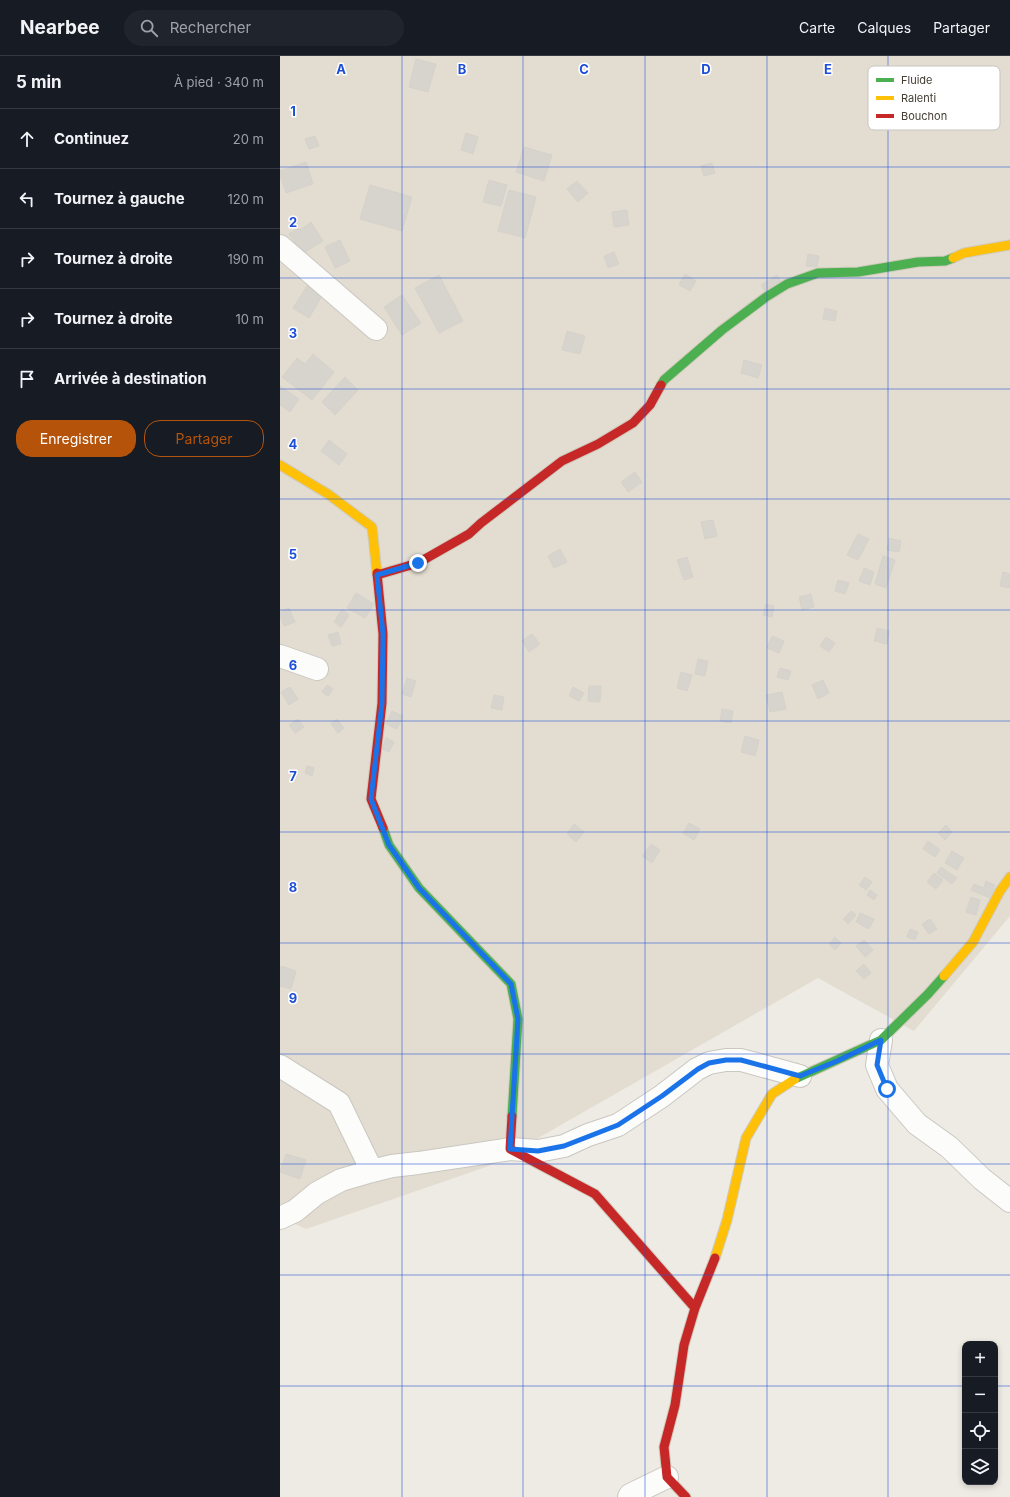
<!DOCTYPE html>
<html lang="fr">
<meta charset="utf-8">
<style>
:root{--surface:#171b24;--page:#20242c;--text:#f1f3f6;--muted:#9ea1a6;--line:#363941;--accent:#b45309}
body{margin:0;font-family:Inter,sans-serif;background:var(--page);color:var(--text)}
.controls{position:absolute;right:12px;bottom:12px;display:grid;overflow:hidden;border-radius:8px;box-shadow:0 2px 6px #0003}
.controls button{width:36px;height:36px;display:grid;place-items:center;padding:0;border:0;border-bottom:1px solid var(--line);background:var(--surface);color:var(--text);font:20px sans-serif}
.stop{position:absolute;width:12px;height:12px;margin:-9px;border:3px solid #1a73e8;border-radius:50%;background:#fff}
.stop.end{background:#1a73e8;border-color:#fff;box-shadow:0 1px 4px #0008}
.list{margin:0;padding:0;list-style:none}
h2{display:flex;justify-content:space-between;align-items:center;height:52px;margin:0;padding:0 16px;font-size:17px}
h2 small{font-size:13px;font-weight:400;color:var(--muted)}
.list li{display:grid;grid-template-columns:26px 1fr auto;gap:12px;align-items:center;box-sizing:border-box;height:60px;padding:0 16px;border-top:1px solid var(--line)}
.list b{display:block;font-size:15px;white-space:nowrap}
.list em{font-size:13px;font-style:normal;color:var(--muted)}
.actions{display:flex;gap:8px;padding:12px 16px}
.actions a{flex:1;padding:9px 0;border:1px solid var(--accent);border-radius:16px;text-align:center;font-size:14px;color:var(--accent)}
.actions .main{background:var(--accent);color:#fff}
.icon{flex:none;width:22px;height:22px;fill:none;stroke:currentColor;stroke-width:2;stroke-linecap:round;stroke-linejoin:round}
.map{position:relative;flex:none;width:730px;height:1441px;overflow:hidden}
header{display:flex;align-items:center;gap:24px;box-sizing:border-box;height:56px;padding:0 20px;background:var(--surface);border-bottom:1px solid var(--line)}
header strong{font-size:19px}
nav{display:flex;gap:22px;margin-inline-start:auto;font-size:14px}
.search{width:280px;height:36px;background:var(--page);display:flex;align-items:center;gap:10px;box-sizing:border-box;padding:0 14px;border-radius:22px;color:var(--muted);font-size:15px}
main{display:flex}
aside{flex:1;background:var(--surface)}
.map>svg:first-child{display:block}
</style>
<header>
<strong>Nearbee</strong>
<div class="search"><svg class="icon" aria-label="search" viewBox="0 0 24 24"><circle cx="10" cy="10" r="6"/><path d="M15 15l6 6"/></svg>Rechercher</div>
<nav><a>Carte</a><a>Calques</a><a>Partager</a></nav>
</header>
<main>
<aside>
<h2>5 min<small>À pied · 340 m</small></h2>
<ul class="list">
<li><svg class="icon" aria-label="ahead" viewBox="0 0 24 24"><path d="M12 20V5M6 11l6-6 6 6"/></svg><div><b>Continuez</b></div><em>20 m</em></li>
<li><svg class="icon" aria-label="left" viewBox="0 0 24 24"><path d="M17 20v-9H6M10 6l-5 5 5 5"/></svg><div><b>Tournez à gauche</b></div><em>120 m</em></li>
<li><svg class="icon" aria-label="right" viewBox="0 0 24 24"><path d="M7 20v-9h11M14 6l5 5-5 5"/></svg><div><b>Tournez à droite</b></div><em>190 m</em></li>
<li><svg class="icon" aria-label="right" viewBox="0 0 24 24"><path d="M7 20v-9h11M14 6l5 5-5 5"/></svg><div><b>Tournez à droite</b></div><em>10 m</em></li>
<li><svg class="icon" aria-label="arrive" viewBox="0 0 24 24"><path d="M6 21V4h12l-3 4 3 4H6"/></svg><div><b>Arrivée à destination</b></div></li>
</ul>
<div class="actions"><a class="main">Enregistrer</a><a>Partager</a></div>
</aside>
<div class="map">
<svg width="730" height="1441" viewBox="0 0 730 1441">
<rect width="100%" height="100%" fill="#eeebe4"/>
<path fill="#e3ddd1" d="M0 0H730V860L634 975 538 922 209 1110 26 1173 0 1161Z"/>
<path fill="#d7d4cd" stroke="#d6d2cb" d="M136 3 156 8 148 36 129 31Z
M186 77 198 81 193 98 181 94Z
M35 80 39 90 29 93 25 83Z
M244 91 272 99 264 125 236 116Z
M26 106 33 128 6 137 0 119V115Z
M432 107 435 117 424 120 421 110Z
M209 124 227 129 221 150 203 146Z
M297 125 308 137 298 146 287 133Z
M90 129 132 141 122 175 80 163Z
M229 134 256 141 245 182 218 175Z
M347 154 349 169 334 171 332 156Z
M31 166 43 185 22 198 9 178 18 172 20 174Z
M60 184 70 205 55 212 45 191Z
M334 196 339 208 328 212 324 200Z
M528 198 539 200 537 211 526 210Z
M405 218 416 225 410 235 399 229Z
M159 219 183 265 159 277 135 232Z
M497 219 502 227 486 237 481 229Z
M27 230 42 240 29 262 13 252Z
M122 239 141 267 122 279 104 251Z
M545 252 557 255 555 265 543 263Z
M287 275 305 280 300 298 282 294Z
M33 298 54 316 32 344 2 321 17 302 25 308Z
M464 304 482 309 478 322 461 317Z
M65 321 78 334 55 359 42 346Z
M0 330 19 343 10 356 0 349Z
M49 384 67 398 59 409 41 395Z
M355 416 362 426 348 436 341 426Z
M433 464 437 480 425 483 421 466Z
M578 478 589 483 578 504 567 499Z
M609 482 621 485 619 496 607 494Z
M280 493 287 506 274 512 268 500Z
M603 500 615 504 606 532 595 528Z
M407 501 413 521 404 524 397 504Z
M584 512 594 516 590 529 579 525Z
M723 516 730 518V532L720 530Z
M558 524 569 527 565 538 555 535Z
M76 537 94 548 85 562 67 552Z
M531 538 534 551 522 554 519 541Z
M486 548 494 550 492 561 483 559Z
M9 552 15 566 4 570 0 560V556Z
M62 553 69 559 61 571 54 566Z
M597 572 609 575 607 588 594 585Z
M58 576 61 588 52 590 48 579Z
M252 578 260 588 249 596 242 585Z
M492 580 504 585 499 597 487 592Z
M546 581 555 587 549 596 540 590Z
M418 603 428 605 425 620 415 618Z
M500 612 511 615 508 624 497 621Z
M401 616 412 619 407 635 397 632Z
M127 622 136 625 131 641 122 638Z
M543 624 549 637 538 643 532 629Z
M47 629 53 633 48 640 42 636Z
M309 630H321L320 646 308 645Z
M10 631 18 643 9 649 1 636Z
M293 631 304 637 299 645 289 640Z
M502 636 506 653 490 656 486 639Z
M214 639 224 641 222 654 211 652Z
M442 653 453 655 451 667 440 665Z
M112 655 123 660 117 673 106 668Z
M18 663 24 671 15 677 9 669Z
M57 663 64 672 58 677 51 668Z
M465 680 479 684 475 700 461 696Z
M106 682 114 686 109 696 102 693Z
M27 710 34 712 32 720 25 717Z
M409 767 420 773 414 784 403 777Z
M294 768 304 776 296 786 287 778Z
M666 769 672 776 665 784 658 777Z
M648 785 660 794 655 801 643 793Z
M371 788 380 794 372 807 362 800Z
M672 795 684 802 677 814 665 807Z
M661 811 677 822 672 828 657 817Z
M654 817 663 824 656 833 647 826Z
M585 821 592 826 586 834 579 829Z
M706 825 715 829 710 842 691 834 694 828 704 832Z
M590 834 597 839 594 844 587 839Z
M691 841 700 844 696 859 686 856Z
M571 855 576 859 568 868 563 863Z
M580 857 594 863 589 873 576 866Z
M650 863 657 873 649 878 642 868Z
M630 873 638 876 635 884 627 881Z
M555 881 561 887 555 894 549 888Z
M584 884 593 894 585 901 576 890Z
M584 908 591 917 584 923 576 915Z
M1 910 16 915 11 933 0 930Z
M6 1098 26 1104 20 1123 0 1116Z"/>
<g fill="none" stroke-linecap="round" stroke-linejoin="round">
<defs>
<path id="street" d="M0 190 96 273
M0 600 37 613
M601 984 597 1009 607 1033 637 1068 669 1091 702 1123 730 1145
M0 1010 59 1047 92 1115
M0 1162 15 1155 37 1137 61 1124 92 1115 112 1110 138 1107 230 1093 258 1095 284 1090 308 1079 338 1069 382 1040 417 1013 429 1007 446 1004H461L520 1020
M349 1441 350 1439 387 1421"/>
<path id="fast" d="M381 329 384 324 442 274 486 241 507 228 538 217 578 216 638 206 665 205 673 202
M103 772 109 789 139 832 231 928 238 963 232 1060
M515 1023 601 984 648 938 664 920"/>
<path id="slow" d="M673 202 684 197 730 189
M0 409 48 438 92 471 97 517
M664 920 693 886 720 835 730 821
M435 1202 447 1164 466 1082 492 1038 515 1023"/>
<path id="jam" d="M97 517 103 578 102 647 91 743 103 772
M97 519 138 507 189 478 201 467 282 405 318 388 353 367 370 349 381 329
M232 1060 230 1093 315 1138 415 1252
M406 1441 387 1421 384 1391 395 1349 404 1289 415 1252 435 1202"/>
</defs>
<use href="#street" stroke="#cac7c1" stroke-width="24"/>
<use href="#fast" stroke="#cfcabd" stroke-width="11"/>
<use href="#slow" stroke="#cfcabd" stroke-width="11"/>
<use href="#jam" stroke="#cfcabd" stroke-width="11"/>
<use href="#street" stroke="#fcfcfb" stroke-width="22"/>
<use href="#fast" stroke="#4caf50" stroke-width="9"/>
<use href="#slow" stroke="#ffc107" stroke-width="9"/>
<use href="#jam" stroke="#c62828" stroke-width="9"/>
</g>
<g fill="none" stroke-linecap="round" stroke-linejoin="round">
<path stroke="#1a73e8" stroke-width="5" d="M138 507 97 519 103 578 102 647 91 743 109 789 139 832 231 928 238 963 230 1093 258 1095 284 1090 338 1069 382 1040 418 1013 429 1007 446 1004H461L520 1020 557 1005 601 984 597 1009 607 1033"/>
</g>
<path fill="none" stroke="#1d4ed8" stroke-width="1" stroke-opacity="0.55" d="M122 0V1441M243 0V1441M365 0V1441M487 0V1441M608 0V1441M0 111H730M0 222H730M0 333H730M0 443H730M0 554H730M0 665H730M0 776H730M0 887H730M0 998H730M0 1108H730M0 1219H730M0 1330H685M715 1330H730"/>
<rect x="588" y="10" width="132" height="64" rx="6" fill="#fff" stroke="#c7c5c2" stroke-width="1"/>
<rect x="596" y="22" width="18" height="4" fill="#4caf50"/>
<rect x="596" y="40" width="18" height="4" fill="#ffc107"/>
<rect x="596" y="58" width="18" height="4" fill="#c62828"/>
<g font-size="11" fill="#433d32">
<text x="621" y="28">Fluide</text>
<text x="621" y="46">Ralenti</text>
<text x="621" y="64">Bouchon</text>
</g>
<g font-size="13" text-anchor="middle" font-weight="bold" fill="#1d4ed8" stroke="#fff" stroke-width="3" stroke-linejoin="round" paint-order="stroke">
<text x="61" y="18">A</text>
<text x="182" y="18">B</text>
<text x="304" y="18">C</text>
<text x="426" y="18">D</text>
<text x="548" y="18">E</text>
<text x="13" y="60">1</text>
<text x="13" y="171">2</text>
<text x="13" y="282">3</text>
<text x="13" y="393">4</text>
<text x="13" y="503">5</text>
<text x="13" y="614">6</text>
<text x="13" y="725">7</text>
<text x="13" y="836">8</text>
<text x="13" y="947">9</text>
</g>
</svg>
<div class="controls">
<button>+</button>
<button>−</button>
<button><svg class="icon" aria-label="locate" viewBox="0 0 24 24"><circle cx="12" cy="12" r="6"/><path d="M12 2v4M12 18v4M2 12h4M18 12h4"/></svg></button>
<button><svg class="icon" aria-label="layers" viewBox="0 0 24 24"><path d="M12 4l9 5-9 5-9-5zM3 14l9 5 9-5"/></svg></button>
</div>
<div class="stop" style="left:607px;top:1033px"></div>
<div class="stop end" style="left:138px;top:507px"></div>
</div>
</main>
